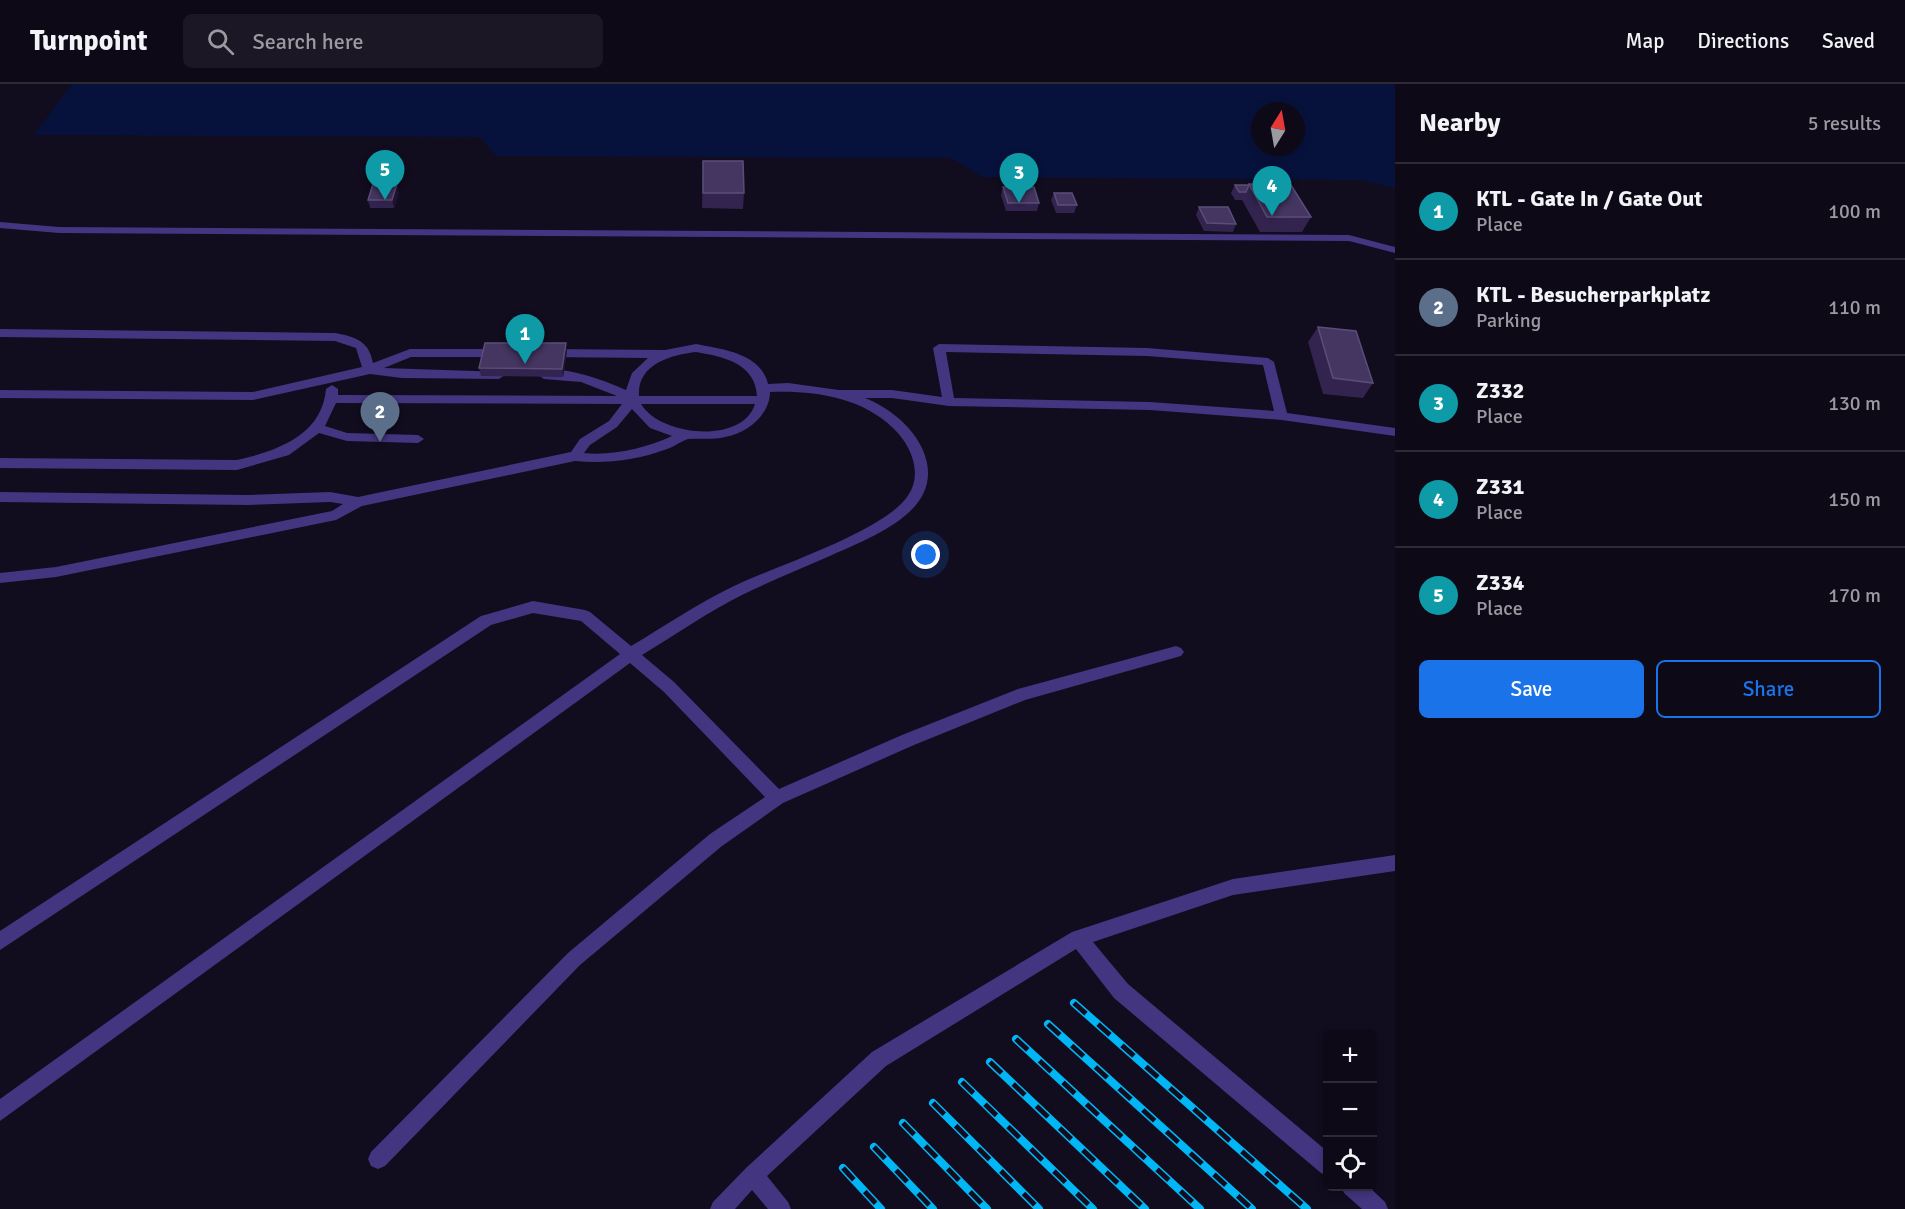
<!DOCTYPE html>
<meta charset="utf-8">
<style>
:root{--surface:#0e0917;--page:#1c1724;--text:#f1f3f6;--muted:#9b9aa1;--line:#2e2a36;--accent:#1a73e8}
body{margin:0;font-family:Signika,sans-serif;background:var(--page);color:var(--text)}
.controls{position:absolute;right:18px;bottom:18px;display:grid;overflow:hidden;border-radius:9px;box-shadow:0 3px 9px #0003}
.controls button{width:54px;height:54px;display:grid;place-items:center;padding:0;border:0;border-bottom:2px solid var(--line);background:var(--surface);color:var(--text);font:30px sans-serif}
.compass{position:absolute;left:1251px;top:18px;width:54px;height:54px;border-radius:50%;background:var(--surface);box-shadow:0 3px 9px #0003;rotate:11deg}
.you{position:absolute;left:926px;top:471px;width:21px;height:21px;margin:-15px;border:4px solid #fff;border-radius:50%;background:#1a73e8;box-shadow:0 0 0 9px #1a73e833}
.badge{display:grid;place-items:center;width:39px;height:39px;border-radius:50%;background:var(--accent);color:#fff;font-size:20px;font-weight:700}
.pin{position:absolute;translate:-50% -50px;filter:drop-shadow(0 2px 3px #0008)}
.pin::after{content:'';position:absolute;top:32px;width:21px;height:18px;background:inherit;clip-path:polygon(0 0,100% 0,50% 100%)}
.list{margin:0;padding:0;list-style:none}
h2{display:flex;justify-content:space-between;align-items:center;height:78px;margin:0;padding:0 24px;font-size:26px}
h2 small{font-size:20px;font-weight:400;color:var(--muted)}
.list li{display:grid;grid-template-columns:39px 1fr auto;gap:18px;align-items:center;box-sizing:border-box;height:96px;padding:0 24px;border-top:2px solid var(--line)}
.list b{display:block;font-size:22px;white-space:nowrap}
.list p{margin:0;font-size:20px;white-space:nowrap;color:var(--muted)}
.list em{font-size:20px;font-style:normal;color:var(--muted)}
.actions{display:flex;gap:12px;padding:18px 24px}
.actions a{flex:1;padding:14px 0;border:2px solid var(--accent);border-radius:9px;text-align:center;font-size:21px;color:var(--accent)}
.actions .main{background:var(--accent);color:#fff}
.icon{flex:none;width:33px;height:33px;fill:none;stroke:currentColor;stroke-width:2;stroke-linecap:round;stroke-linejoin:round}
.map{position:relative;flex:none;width:1395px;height:1125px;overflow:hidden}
header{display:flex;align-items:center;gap:36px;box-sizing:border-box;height:84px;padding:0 30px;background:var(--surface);border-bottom:2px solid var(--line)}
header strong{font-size:28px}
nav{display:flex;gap:33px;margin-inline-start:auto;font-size:21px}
.search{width:420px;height:54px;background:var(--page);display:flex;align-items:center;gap:15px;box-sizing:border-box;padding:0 21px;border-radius:9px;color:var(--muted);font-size:22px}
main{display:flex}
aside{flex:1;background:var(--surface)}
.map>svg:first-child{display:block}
</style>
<header>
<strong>Turnpoint</strong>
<div class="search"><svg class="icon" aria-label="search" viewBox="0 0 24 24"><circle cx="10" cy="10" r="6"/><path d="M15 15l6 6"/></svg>Search here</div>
<nav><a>Map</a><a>Directions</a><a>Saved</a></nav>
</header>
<main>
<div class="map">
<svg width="1395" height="1125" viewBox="0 0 1395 1125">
<rect width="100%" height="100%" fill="#120c1f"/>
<path fill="#07123c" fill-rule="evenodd" d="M72 0H1395V104L1362 96 983 93 951 74 496 72 480 53 34 51ZM1260 27H1296V63H1260Z"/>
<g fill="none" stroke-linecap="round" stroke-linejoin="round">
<path fill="#443580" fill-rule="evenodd" d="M0 138 59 143 1349 151 1395 163V169L1349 157 59 149 0 144Z
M0 245 335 249C356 253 369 257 373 279L410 265H504L510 269 504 273H411L384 284 503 288 505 291 499 295 402 294 370 290 253 316 0 314V306L253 308 362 283 356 264 335 257 0 253Z
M696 260C721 265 761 269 768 300L788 299 839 306H892L942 313 933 264 939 260 1147 264 1268 274 1274 278 1287 329 1395 344V352L1282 336 1150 326 949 322 892 314H865C888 323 911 341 922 364 950 425 874 452 832 471 802 484 773 496 744 510 709 527 675 551 642 571L674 598 779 705 902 651 1018 605 1176 562 1181 564 1184 568 1181 572 1025 616 914 661 783 719 722 762 580 881 385 1082 378 1085 371 1082 368 1075 371 1068 568 869 710 750 765 713 664 608 630 579 0 1037V1015L620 570 581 537 533 529 491 541 0 866V847L481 532 533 517 585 526 590 528 631 562C665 542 698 519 734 502 776 482 882 448 907 413 924 390 911 361 893 344 862 313 812 306 770 308 770 330 748 349 725 353 713 356 700 354 688 355 681 357 674 363 667 365 638 376 605 380 575 377L362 422 336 436 56 493 0 499V489L56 483 332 427 343 420 330 418 248 421 0 418V408L248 411 330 408 358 413 571 368 580 355 609 337 622 320 336 319 325 342 347 349 418 351 424 355 418 359 347 357 319 349 289 371 237 386 0 384V374L237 376C276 367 322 352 326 305L332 301 338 305V311L617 312 581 298 544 295 538 291C553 276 609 298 626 306L632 289 648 274 546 273 540 269 546 265 665 266ZM696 268C724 273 755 279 757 312H639C637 280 671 271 696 268ZM946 268 1147 272 1263 281 1274 327 1150 318 954 314ZM641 320H755C742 361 660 352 641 320ZM632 325 650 344 672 352C647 364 612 372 584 369L590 361 617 343Z
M1395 771V787L1233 811 1093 858 1128 900 1328 1068V1092L1321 1089 1114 914 1076 865 886 982 767 1092 788 1118 791 1125H768L752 1106 735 1125H710L713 1118 746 1084 872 968 1072 848 1233 795Z
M1341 1102H1368L1385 1118 1388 1125H1362L1344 1109Z"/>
<defs>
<path id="rail" d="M1074 919 1307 1125
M1048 940 1252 1125
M1016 955 1200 1125
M990 978 1145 1125
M962 998 1093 1125
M933 1019 1039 1125
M903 1039 987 1125
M874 1063 933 1125
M843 1084 881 1125"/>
</defs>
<use href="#rail" stroke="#00b6f5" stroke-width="8"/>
<use href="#rail" stroke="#120c1f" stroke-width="5" stroke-dasharray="16" stroke-linecap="butt"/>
</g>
<path fill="#32244e" d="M703 77 744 109 743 125 702 124Z
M1249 100 1311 133 1302 148H1260L1242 116H1235L1231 109 1235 101H1249Z
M1003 103 1039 119 1037 127H1006L1001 111Z
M399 108 394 124H370L368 116Z
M1054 109 1077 121 1074 129H1056L1051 116Z
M1199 123 1236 140 1233 148 1204 147 1196 131Z
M1318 243 1373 299 1363 314 1323 310 1308 258Z
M567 267 563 293 481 292 479 284Z"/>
<path fill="#1e1333" d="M397 100 399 108 394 124 392 116Z
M566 259 567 267 563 293 562 285Z"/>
<path fill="#443561" stroke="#5b4d7a" stroke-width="1.5" d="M703 77H743L744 109H703Z
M373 100H397L392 116H368Z
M1249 100 1291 101 1311 133H1267Z
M1235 101H1249L1246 108H1239Z
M1003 103H1034L1039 119H1008Z
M1054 109H1072L1077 121H1058Z
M1199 123H1228L1236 140 1207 139Z
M1318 243 1356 247 1373 299 1333 294Z
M485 259H566L562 285 479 284Z"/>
</svg>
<div class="controls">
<button>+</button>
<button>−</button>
<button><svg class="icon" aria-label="locate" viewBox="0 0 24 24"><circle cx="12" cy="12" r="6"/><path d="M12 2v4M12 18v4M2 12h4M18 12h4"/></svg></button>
</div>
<svg class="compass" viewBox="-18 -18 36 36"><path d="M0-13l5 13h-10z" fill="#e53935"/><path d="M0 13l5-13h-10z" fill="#9b9aa1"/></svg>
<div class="you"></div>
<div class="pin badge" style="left:525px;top:280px;background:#0f9aa8">1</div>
<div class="pin badge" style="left:380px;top:358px;background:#5c6f8a">2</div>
<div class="pin badge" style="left:1019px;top:119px;background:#0f9aa8">3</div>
<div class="pin badge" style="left:1272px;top:132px;background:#0f9aa8">4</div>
<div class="pin badge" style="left:385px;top:116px;background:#0f9aa8">5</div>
</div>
<aside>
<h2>Nearby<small>5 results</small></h2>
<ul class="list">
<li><span class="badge" style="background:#0f9aa8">1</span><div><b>KTL - Gate In / Gate Out</b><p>Place</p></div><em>100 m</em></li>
<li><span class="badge" style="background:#5c6f8a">2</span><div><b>KTL - Besucherparkplatz</b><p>Parking</p></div><em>110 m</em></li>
<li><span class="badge" style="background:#0f9aa8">3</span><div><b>Z332</b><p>Place</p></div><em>130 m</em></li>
<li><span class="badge" style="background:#0f9aa8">4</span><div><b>Z331</b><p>Place</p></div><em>150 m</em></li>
<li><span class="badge" style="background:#0f9aa8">5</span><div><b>Z334</b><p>Place</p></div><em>170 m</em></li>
</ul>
<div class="actions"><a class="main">Save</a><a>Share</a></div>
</aside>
</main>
